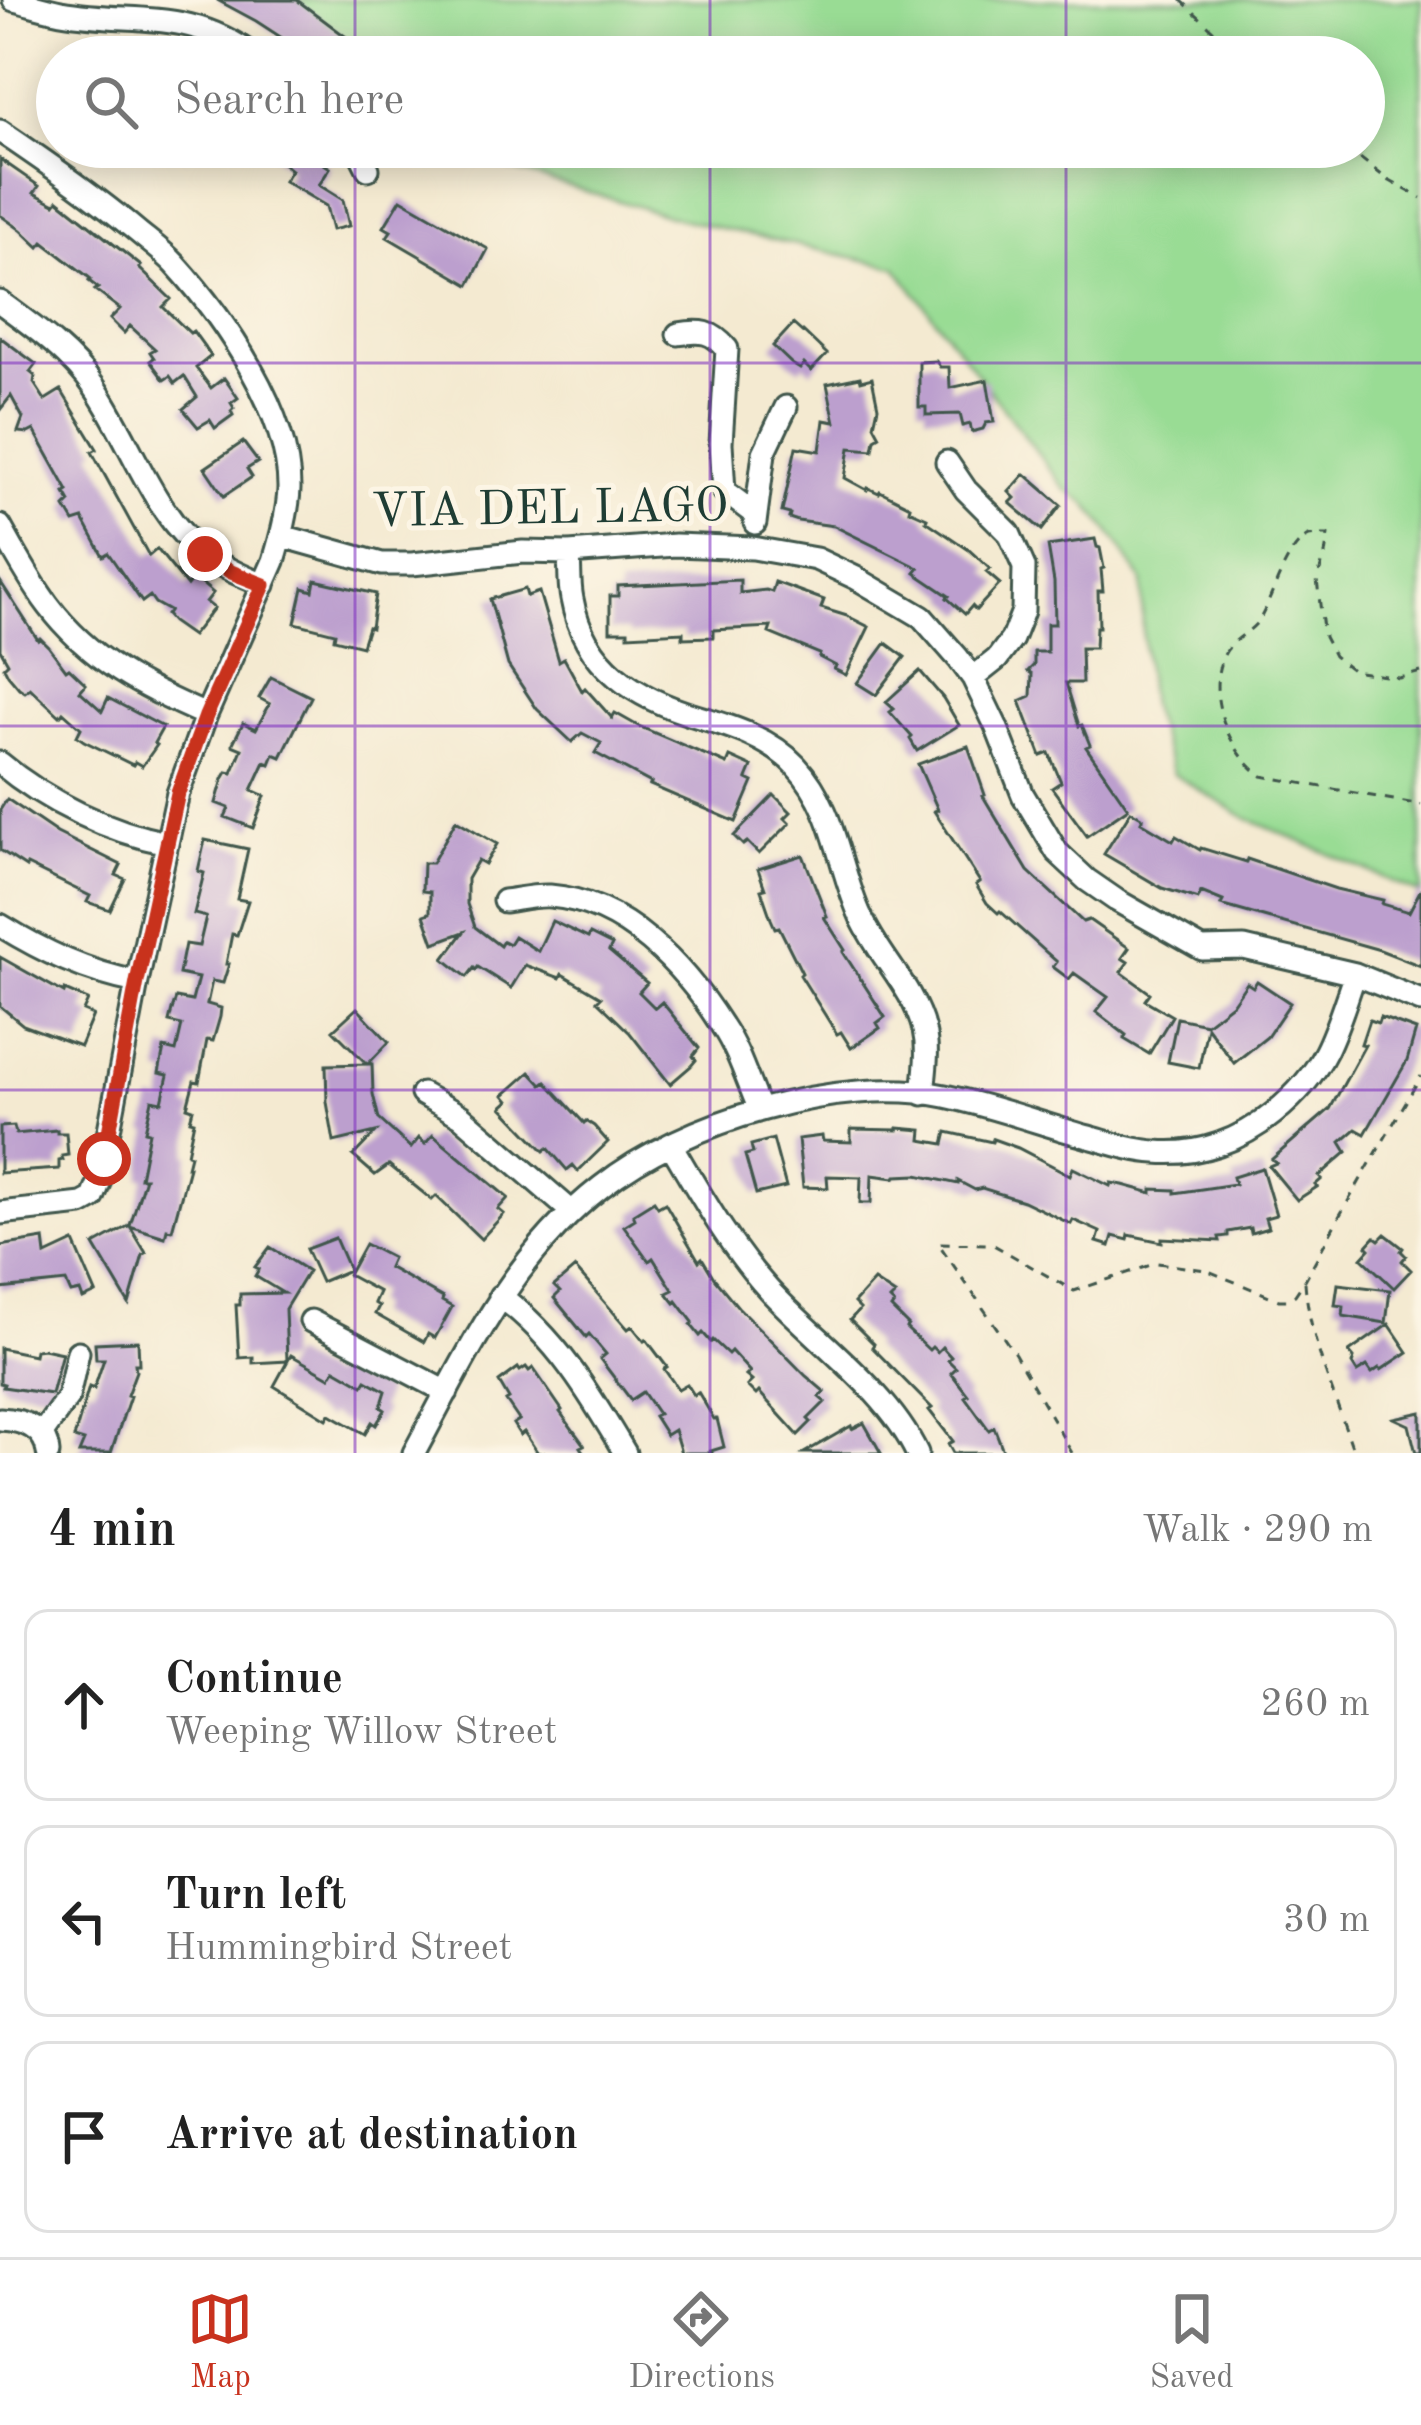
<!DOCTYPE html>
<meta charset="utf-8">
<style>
:root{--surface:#fff;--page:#f6f6f6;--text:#222;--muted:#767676;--line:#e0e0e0;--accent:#c8321e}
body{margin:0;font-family:"Old Standard TT",serif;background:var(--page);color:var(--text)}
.stop{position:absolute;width:36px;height:36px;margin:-27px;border:9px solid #c8321e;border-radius:50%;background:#fff}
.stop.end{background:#c8321e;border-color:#fff;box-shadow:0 3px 12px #0008}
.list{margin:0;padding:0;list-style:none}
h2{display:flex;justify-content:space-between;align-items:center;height:156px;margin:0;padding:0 48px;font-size:51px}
h2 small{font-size:39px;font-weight:400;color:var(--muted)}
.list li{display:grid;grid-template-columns:78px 1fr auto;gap:36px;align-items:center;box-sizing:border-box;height:192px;margin:0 24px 24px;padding:0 24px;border:3px solid var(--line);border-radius:24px}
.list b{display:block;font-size:45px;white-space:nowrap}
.list p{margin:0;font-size:39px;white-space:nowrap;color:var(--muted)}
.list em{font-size:39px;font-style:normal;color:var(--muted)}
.icon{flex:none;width:66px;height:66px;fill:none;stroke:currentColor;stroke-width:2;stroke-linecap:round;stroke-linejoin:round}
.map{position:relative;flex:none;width:1421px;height:1453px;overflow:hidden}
.search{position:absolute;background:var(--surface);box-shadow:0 6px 30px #0003;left:36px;right:36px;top:36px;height:132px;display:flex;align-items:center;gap:30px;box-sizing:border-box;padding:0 42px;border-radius:66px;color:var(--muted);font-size:45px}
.sheet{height:804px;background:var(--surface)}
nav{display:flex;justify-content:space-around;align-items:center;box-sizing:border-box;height:168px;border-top:3px solid var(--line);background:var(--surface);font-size:33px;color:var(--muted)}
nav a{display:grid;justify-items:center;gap:6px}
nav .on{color:var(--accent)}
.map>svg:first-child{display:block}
</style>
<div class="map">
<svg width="1421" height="1453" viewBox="0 0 1421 1453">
<rect width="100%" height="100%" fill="#fcf5e5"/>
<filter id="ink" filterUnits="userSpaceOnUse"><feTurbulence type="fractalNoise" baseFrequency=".00833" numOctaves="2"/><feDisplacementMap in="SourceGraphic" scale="24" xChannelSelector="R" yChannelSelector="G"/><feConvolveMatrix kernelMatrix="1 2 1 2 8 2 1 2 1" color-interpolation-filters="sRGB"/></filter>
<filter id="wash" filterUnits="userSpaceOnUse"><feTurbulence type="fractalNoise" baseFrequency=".004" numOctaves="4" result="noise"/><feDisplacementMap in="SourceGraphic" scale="48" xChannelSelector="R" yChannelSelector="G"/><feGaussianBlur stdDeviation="2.7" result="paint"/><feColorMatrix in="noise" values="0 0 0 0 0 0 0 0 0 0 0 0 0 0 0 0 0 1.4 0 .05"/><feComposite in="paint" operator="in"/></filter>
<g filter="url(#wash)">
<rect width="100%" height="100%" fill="#f4ead1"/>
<path fill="#99dc94" stroke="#5c8c64" stroke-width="3" d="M283 0H1421V894L1246 818 1173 774 1150 707 1143 638 1142 581 1115 539 1086 503 1065 489 896 267 680 219 493 164 473 147H1364V57H359Z"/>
<g id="blocks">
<path fill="#bc9fce" d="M217 0H297L373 57H305L298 51 299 49 256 21Z
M263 147H310L327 158 324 164 330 168 319 185 343 200 349 226 332 230 326 206 284 181 291 170Z
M0 159 39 186 34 193 55 204 58 200 141 266 139 268 171 299 163 307 190 333 193 331 211 356 196 368 211 388 224 378 238 398 231 403 234 408 231 411 233 415 215 428 210 420 198 427 183 409 197 397 184 376 175 383 170 376 164 380 150 361 154 358 150 352 155 349 130 326 124 333 110 319 120 309 95 290 98 288 89 281 91 279 43 242 39 247 21 230 0 215Z
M401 199 488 249 469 285 387 237 391 231 384 227Z
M793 324 802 332 803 331 827 354 811 371 804 364 800 369 792 364 773 346Z
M0 337 36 364 30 372 35 376 34 383 45 400 61 390 97 449 92 452 149 556 157 549 187 586 194 577 213 593 206 602 214 608 192 636 172 622 166 615 169 611 155 603 150 596 142 602 108 553 103 556 83 519 74 522 65 507 70 502 65 493 68 491 34 430 28 433 18 432 23 418 11 396 0 410Z
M936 361 940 367H949L950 388 987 380 994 422 986 423 983 429 972 432 970 424 963 426 960 414 926 415V407H919V362Z
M860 377 861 381 872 378 878 407 874 425 880 436 875 439 873 450 850 448 845 478 867 490 868 488 879 493 880 491 910 506 909 510 927 518 926 521 969 550 990 569 986 572 1000 584 976 610 972 606 965 614 947 598 949 596 915 573 919 568 834 526 798 521 789 518 790 514 782 512 796 447 820 451 824 420 835 422 827 384Z
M243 442 258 462 247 469 252 477 224 496 205 468Z
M1025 474 1061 505 1042 530 1010 503 1015 498 1009 492Z
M1095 539 1097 547 1100 548 1104 568 1101 569 1103 591H1098L1099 627H1096L1095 648H1081L1082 683H1066L1079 726 1082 725 1090 745 1086 747 1128 808 1087 836 1052 788 1061 782 1049 753 1041 756 1020 701 1031 696 1032 674 1028 671 1034 665V652H1047V624H1055L1054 582 1048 546Z
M315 580 376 594 371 628 368 627 362 646 334 639 335 633 295 623 303 588 313 591Z
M740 580V593L766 590 772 592 775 582 824 600 821 608 847 616 869 627 846 675 834 669 836 666 819 657 820 654 769 633 771 627 713 630V637L683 638V632L628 635V631H610V596H618V586Z
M0 581 38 640 40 638 49 647 66 670 69 668 86 684 80 691 102 711 108 698 163 727 154 743 157 745 142 766 135 762 133 765 84 741 77 736 81 728 63 712 60 716 30 688 25 692 19 688 8 675 4 667 8 663 0 649Z
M525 589 527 596 539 592 559 661 564 658 582 691 585 688 612 718 615 713 638 726 727 764 730 757 752 767 747 779 753 782 736 822 650 785 651 783 595 753 601 743 582 733 572 742 537 709 508 665 490 599Z
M886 643 905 657 876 695 857 683Z
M920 671 943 698 959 725 917 751 910 739 912 737 890 712 894 709 886 702Z
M271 677 311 697 281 757 274 754 270 764 265 762 252 790 265 796 253 828 225 817 229 808 216 803 223 779 227 772 232 773 242 749 232 745 243 723 256 729 270 704 259 698Z
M968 746 985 795 983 796 1028 871 1083 922 1089 920 1129 948 1122 958 1128 962 1121 972 1150 993 1145 1000 1172 1016 1149 1054 1124 1039 1126 1035 1096 1012 1108 997 1074 973 1069 979 1053 967 1057 962 1000 911 998 913 987 903 976 885 980 882 934 811 938 810 918 764Z
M774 795 791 812 785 818 790 823 759 854 747 842 743 845 734 836Z
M7 799 57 833 121 865 116 875 125 879 110 910 87 902 90 896 27 865 26 867 0 850V810Z
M1131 811 1143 818 1141 822 1173 841 1176 836 1200 850 1201 848 1246 862 1247 859 1336 889 1383 900 1382 904 1409 912 1421 889V966L1380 950 1221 905 1223 901 1201 892 1198 899 1162 888 1104 854Z
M456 820 497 844 485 864 478 860 467 879V904L475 927 500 946 503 941 509 944 514 936 538 951 552 921 588 938 590 934 612 945 609 951 647 983 639 992 655 1008 662 1002 699 1048 693 1056 696 1060 691 1066 670 1084 630 1033 597 1001 601 997 562 974 560 978 525 965 511 988 478 967 476 970 474 968 467 977 444 959 464 932 434 943 424 915 430 913V892L422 891 423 863H432Z
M205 840 248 849 237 899 248 901 237 935 232 934 226 964H229L223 983 212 981 207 1004 221 1008 220 1017 213 1041 207 1040 199 1082 194 1081 187 1107 193 1109 190 1120 194 1121 187 1154 190 1155 187 1167H189L172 1230 167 1229 165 1237 130 1226 146 1253 143 1255 129 1304 94 1245 130 1225 145 1178H140L149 1132 145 1131 152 1100 162 1102 168 1075 159 1073 164 1048 176 1051 182 1025 169 1022 172 1010 176 998 192 1001 198 978 179 974 185 944 199 946 206 917 194 914 204 873 198 871Z
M803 855 827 916 824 917 845 950 843 952 885 1017 877 1023 880 1028 851 1048 841 1032 837 1034 800 975 802 973 779 927 775 928 771 919 761 890 765 889 758 869Z
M0 957 64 993 65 990 88 1000 83 1011 93 1015 80 1046 23 1025 0 1006Z
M1257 981 1290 1003 1267 1037 1234 1063 1207 1027 1199 1068 1168 1062 1177 1018 1206 1024 1233 1003 1247 983 1253 987Z
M357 1008 389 1042 368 1064H372L373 1094 379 1119 411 1148 419 1138 425 1144 433 1135 508 1198 498 1209 504 1214 481 1239 436 1196 432 1200 389 1165 375 1175 353 1156 376 1132 334 1142 327 1102 326 1065 367 1064 333 1030Z
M1380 1017 1416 1030 1407 1061 1365 1134 1356 1129 1341 1142 1347 1152 1319 1176 1322 1179 1315 1185 1317 1187 1297 1200 1269 1166 1276 1163 1272 1159 1330 1109 1365 1045 1361 1044 1369 1020 1378 1023Z
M530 1072 542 1085 546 1082 584 1123 586 1121 594 1126 608 1142 578 1171 573 1165 567 1170 548 1148 544 1151 502 1107 509 1101 504 1095Z
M14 1126 16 1134 57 1130V1133H66L68 1155 62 1156 63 1160 59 1161V1169L0 1173V1127Z
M898 1128 922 1130 921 1140 944 1144 947 1132 992 1142 993 1139 1018 1148 1070 1175 1073 1168 1110 1186 1111 1183 1123 1185 1152 1193V1189L1175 1190V1193L1235 1184 1233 1177 1262 1168 1276 1215 1265 1218 1268 1228 1251 1233 1250 1228 1228 1232V1236L1219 1237 1220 1241 1162 1238V1242L1129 1235 1128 1240 1113 1236 1110 1246 1097 1242 1100 1232 1073 1220 1071 1224 1023 1201 982 1188 975 1190 958 1181V1184L917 1175 896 1176 895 1178 872 1175 871 1203H860L861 1177 827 1176 828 1188 803 1187 798 1139 822 1136 823 1141 851 1142V1129L898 1130Z
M773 1139 786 1187 756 1194 745 1155 753 1153 751 1145Z
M654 1201 658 1207 665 1203 699 1261 702 1258 714 1278 738 1307 806 1376 825 1392 819 1397 825 1402 808 1419 811 1422 798 1435 759 1392 756 1395 747 1386 752 1381 746 1376 750 1372 731 1351 728 1354 713 1340 711 1342 703 1333 700 1336 691 1325 693 1322 677 1301 675 1303 667 1293 673 1290 653 1258 649 1261 624 1226 635 1219 633 1214Z
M1385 1234 1403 1248 1401 1251 1406 1256 1402 1261 1411 1270 1394 1288 1362 1258 1370 1249 1367 1246 1375 1237 1379 1240Z
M335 1238 349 1270 321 1282 306 1249Z
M44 1239 46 1255 74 1242 96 1293 83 1299 80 1291 71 1293 66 1282 0 1289V1246Z
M365 1244 392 1258 388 1267 443 1298 442 1301 452 1307 435 1338 428 1334 424 1342 375 1314 379 1306 374 1303 379 1292 348 1275Z
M270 1247 308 1271 285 1309 287 1361 253 1363V1357L239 1358 236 1305H240V1294L283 1293 255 1276 259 1269 255 1267Z
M575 1268 628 1329 632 1326 644 1341 646 1339 667 1367 664 1369 678 1389 687 1384 694 1395 698 1392 714 1419H717L724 1447 711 1451 712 1453H681L674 1430 666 1435 654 1416 658 1414 643 1392 631 1400 600 1359 606 1354 589 1334 586 1337 554 1298 560 1292 554 1286Z
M874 1281 895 1295 890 1300 894 1304 891 1308 908 1325 906 1328 929 1350 932 1347 937 1352 942 1347 951 1357 948 1360 956 1368 951 1373 968 1395 965 1397 989 1430 994 1427 1004 1453H953L948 1444 953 1441 929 1410 932 1408 872 1347 874 1344 850 1320 860 1309 854 1303Z
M1338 1284 1390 1290 1386 1323 1343 1316 1344 1306 1335 1305Z
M1389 1324 1408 1352 1381 1370 1379 1368 1372 1373 1367 1366 1357 1372 1352 1364 1354 1358 1349 1352Z
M138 1341 139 1364H135L136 1371 127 1395 130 1396 111 1453H79L84 1441 74 1438 89 1387 94 1389 104 1359H96L95 1343Z
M0 1348 34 1355 35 1350 43 1349 62 1353 51 1394 3 1387 4 1384 0 1383Z
M291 1355 330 1377 335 1369 363 1385 366 1380 386 1391 381 1407 385 1410 376 1425 372 1422 365 1434 330 1414 327 1419 274 1386Z
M526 1367 529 1371 533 1368 562 1410 560 1412 584 1445 580 1447 584 1453H538L524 1432 520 1435 513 1424 519 1420 506 1401 509 1399 499 1382 518 1368 520 1371Z
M1421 1412V1453H1416L1409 1425 1394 1418Z
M864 1423 881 1453H804L851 1426 852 1429Z"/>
</g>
</g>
<g filter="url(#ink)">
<use href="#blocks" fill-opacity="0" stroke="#3f574c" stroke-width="3"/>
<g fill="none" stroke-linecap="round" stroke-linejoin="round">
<defs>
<path id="minor" d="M14 0C30 4 46 9 61 12 135 25 189 7 255 57
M0 131C46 162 91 193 133 228 147 240 163 251 175 264 224 318 290 414 289 489 288 513 281 538 274 561L206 715 178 793 137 982 99 1183 93 1198 82 1204 0 1213
M357 147 368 169
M0 302C34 327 71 353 95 388 132 442 153 516 207 556 225 569 244 577 264 585
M678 334C701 330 712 331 727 349L721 443 724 491 756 515
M947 462 966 490 1009 533 1024 567 1023 611 1012 639 997 659 973 678
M755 523 764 453 786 407
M0 526C15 553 30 581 48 605 89 660 145 689 206 715
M282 536 382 564H412L523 552 569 553 675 545 753 548 816 559 856 578 922 617 958 658 973 678 996 726 1023 795 1057 852 1087 880 1116 900 1202 949 1244 948 1355 974 1421 1001
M569 553C570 568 569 585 572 599 584 667 637 699 699 717 733 727 771 739 796 766 836 809 838 867 861 917 879 957 913 987 924 1030 929 1051 925 1072 923 1094
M0 763C45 801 109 832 167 843
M504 901C519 899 536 895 550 896 625 902 684 966 722 1026 739 1051 748 1083 760 1110
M0 925C44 952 86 972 137 982
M422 1094 461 1116 572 1212
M671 1145C701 1195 729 1246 769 1290 816 1341 887 1390 917 1453
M500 1296C556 1337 590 1394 625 1453
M311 1321 447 1392
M0 1419C22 1420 46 1427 48 1453
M41 1435 68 1397 78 1352
M414 1453C466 1356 512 1256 601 1187 684 1121 840 1075 945 1096 992 1106 1039 1123 1085 1136 1108 1142 1132 1151 1156 1152 1199 1156 1241 1140 1274 1113 1295 1096 1314 1075 1326 1051 1338 1027 1346 999 1355 974"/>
</defs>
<use href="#minor" stroke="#3f574c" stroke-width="27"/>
<path stroke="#3f574c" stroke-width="3" stroke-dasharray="9 9" stroke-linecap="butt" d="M1181 0 1242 57
M1346 147 1388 180 1421 198
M1421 672 1399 678 1353 671 1334 656 1324 637 1317 580 1325 555 1328 535C1324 535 1312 535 1309 536 1287 545 1273 596 1261 617 1253 631 1236 637 1227 650 1202 687 1228 753 1262 776L1421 805
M1305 1282C1309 1341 1336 1397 1354 1453
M1072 1453 1015 1354 938 1243 992 1244 1074 1291 1157 1263 1206 1270 1279 1300H1287L1295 1295 1305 1280 1340 1215 1421 1076"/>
<use href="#minor" stroke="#fff" stroke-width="21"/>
</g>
</g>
<g fill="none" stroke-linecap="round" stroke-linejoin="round" filter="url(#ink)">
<path stroke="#c8321e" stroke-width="15" d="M104 1159 137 982 178 793 206 716 264 585 231 572 205 554"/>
</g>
<path fill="none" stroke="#7b2cbf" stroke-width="3" stroke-opacity="0.55" d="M355 0V57M710 0V57M1066 0V57M355 147V1453M710 147V1453M1066 147V1453M0 363H1421M0 726H1421M0 1090H1421"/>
<g text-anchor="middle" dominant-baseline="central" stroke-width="10" stroke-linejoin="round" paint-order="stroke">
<g font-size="48" fill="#1f3d34" stroke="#fcf5e5">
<text transform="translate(550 510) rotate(-1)">VIA DEL LAGO</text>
</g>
</g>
</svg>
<div class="stop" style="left:104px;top:1159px"></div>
<div class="stop end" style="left:205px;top:554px"></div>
<div class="search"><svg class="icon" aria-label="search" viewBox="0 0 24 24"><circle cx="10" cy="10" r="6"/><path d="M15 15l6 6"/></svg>Search here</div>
</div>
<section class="sheet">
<h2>4 min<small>Walk · 290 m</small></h2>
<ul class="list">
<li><svg class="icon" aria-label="ahead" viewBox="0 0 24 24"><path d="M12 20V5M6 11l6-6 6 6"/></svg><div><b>Continue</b><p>Weeping Willow Street</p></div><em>260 m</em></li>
<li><svg class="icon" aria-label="left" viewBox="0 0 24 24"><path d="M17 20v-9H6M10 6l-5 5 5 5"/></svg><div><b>Turn left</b><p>Hummingbird Street</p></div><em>30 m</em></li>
<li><svg class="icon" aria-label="arrive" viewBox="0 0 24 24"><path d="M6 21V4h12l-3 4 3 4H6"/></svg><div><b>Arrive at destination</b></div></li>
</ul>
</section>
<nav>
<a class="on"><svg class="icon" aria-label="map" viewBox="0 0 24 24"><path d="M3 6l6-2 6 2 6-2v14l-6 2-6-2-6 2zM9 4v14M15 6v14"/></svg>Map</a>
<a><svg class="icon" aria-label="directions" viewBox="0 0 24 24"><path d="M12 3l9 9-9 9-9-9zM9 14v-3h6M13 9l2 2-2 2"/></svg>Directions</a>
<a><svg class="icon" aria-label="saved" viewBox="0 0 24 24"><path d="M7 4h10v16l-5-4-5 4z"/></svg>Saved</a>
</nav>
